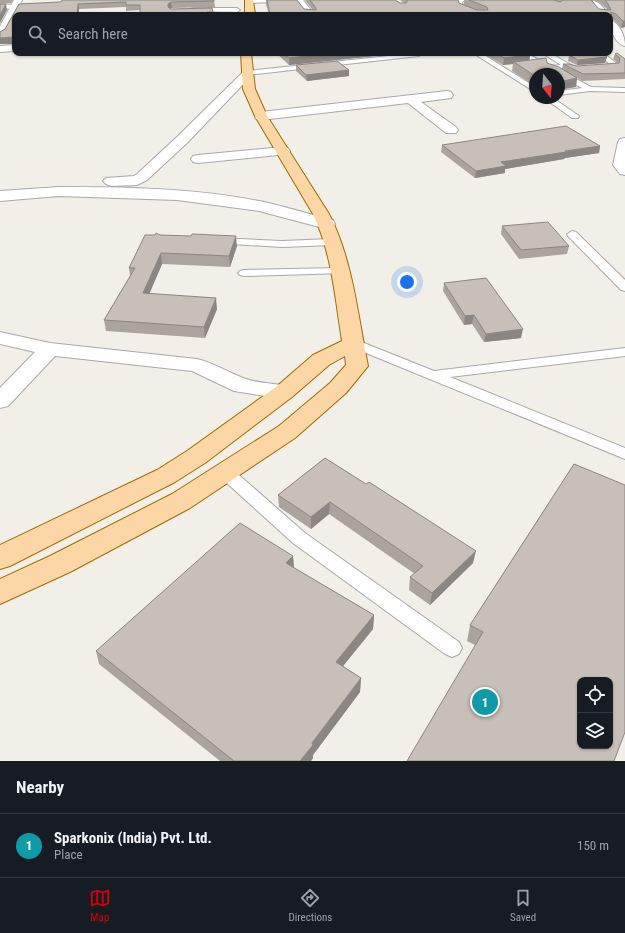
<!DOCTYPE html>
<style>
:root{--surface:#171b24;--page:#242831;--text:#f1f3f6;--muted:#9ea1a6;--line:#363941;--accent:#d40000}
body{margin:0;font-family:"Roboto Condensed",sans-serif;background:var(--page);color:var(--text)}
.controls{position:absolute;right:12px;bottom:12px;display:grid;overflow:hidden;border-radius:8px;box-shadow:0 1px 3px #0004}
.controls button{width:36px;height:36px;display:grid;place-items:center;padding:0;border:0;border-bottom:1px solid var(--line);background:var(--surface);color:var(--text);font:20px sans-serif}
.compass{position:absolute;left:529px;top:68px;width:36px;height:36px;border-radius:50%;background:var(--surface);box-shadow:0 1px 3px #0004;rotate:163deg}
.you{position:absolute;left:407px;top:282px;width:14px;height:14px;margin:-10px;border:3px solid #fff;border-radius:50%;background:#1a73e8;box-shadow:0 0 0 6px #1a73e833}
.badge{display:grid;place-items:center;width:26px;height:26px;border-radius:50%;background:var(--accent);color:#fff;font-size:13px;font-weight:700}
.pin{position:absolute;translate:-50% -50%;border:2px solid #fff;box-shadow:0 1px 4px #0006}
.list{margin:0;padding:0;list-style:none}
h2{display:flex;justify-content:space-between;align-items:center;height:52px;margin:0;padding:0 16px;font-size:17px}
h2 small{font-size:13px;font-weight:400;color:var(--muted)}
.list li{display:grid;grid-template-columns:26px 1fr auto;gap:12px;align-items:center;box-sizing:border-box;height:64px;padding:0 16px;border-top:1px solid var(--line)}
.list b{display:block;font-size:15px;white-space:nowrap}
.list p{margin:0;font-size:13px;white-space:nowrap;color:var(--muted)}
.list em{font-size:13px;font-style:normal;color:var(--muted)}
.icon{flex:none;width:22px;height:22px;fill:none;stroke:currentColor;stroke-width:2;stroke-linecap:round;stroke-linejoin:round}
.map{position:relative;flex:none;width:625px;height:761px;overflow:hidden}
.search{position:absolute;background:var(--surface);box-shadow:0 1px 3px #0004;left:12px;right:12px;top:12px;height:44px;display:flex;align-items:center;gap:10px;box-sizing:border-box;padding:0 14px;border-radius:8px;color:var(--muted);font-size:15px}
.sheet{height:116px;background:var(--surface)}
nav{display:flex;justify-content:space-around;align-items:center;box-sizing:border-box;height:56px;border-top:1px solid var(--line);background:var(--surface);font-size:11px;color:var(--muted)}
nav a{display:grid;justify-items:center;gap:2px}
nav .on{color:var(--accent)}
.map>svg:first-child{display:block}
</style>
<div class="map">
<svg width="625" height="761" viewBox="0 0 625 761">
<rect width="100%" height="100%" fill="#f2efe9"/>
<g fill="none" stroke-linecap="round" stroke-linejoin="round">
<defs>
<path id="service" d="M247 0H282L279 2 249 3 247 2Z
M458 0H465L462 2 463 6 486 15H477L459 8 456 2Z
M0 4 15 5 18 7 15 9 0 8Z
M193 8H237L240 10 237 12 191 11V9Z
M417 53 420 55 419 56 248 75 244 73 248 71Z
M473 53H481L535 87V92Z
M518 53H526L550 66 561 65 542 53H550L573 66 569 68 557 69 591 87 625 88V92L590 91 559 95V91L582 88 559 76V74H555Z
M596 53H603L620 66 616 68H601V66L610 64Z
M544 98H553L579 116 578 118H572Z
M572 231 576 232 625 280V291L621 290 568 236 567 234Z
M218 238 282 241 332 239 337 242 332 245 282 247 214 243 213 241Z
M340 268 344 269 346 271 344 273 244 276 240 275 238 273 240 271 244 270Z
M354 339 434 371 625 348V356L450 377 625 448V459L349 346 347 343 349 340Z
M225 466 231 468 305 533 459 642 462 648 459 654 452 657 445 654 293 543 219 476 217 472 219 468Z"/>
<path id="minor" d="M14 0H22L15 18 4 36 0 37V26Z
M294 0H303L315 15H305Z
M583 0C598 0 600 3 609 15H599L592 6Z
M610 20C620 23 625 37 625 46 615 44 610 29 610 20Z
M248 70 252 71 254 73 252 75 188 142 147 180 137 185 111 186 106 184 103 181 106 178 134 176 137 174 178 136 244 71Z
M447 91 451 92 453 95 451 98 421 102 456 127 458 130 456 133H446L408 103 261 120 256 119 255 116 256 113 261 112Z
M625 138V175L620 174 613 165 618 142 620 139Z
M283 147 288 148 290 151 288 154 198 163 193 162 191 159 193 156 198 155Z
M59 187C125 187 194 188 259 201 284 206 308 214 333 220L335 224 333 228 327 229 259 211 177 200 59 196 0 201V191Z
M0 332 50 343 197 359C214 363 229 373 246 379 260 384 277 383 292 387L295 392 292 397 284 399 234 391 192 371 55 356 8 406 0 408V388L35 352 0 344Z"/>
<path id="tertiary" d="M15 45V51L0 52V46Z"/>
<path id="primary" d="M245 0H253L255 15H245Z
M241 53H251L255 89 267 116 329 214C353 260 358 317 368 366L346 393 295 438 190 508 70 572 0 604V579L50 556 172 494 279 426 330 383 346 365 345 356 329 365 292 397 205 463 175 482 10 566 0 569V545L157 470 187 451 276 387 313 355 342 341C335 298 332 253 313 214L255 116 243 89Z"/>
</defs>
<use href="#service" stroke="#a9a9a9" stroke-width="2"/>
<use href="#minor" stroke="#a9a9a9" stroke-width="2"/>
<use href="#tertiary" stroke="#a9a9a9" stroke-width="2"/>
<use href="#primary" stroke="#a06b00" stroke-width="2"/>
<use href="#service" fill="#fff" fill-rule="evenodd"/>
<use href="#minor" fill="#fff" fill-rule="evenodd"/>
<use href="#tertiary" fill="#fff" fill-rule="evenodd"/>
<use href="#primary" fill="#fcd6a4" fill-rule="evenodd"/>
</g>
<path fill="#aba49e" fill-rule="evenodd" d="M0 0H13L11 3H0Z
M63 0H214L215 7 172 8H171V9L212 8 213 15H140V10L126 11V7L79 9V15H15V44H0V32L5 29 19 4 60 2Z
M266 0H297L304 9H312L305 0H395L400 3H404L400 0H458L459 3 464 5V0H625V27L621 28 614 20 611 19 610 30V15H269L266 4ZM591 0 599 2 607 9H599Z
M276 53H403L289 65Z
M482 53H528L530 55 529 60 547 63 562 69 563 64 577 66 618 63 613 59 615 54 625 59V79L582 81 574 76 577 78 576 87 535 74V86L512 71 513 64 503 65Z
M569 55 607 57 605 63 577 65 568 61Z
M296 65 349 70V76L307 81 296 71Z
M442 145 600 146 599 153 565 158 564 159 505 169V173L475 178 441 152Z
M502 226 569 246 567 254 519 259 501 234Z
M160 235 237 246 230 267 162 264 149 294 217 309 205 338 106 331 104 320 130 276 129 268Z
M444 283 521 338 484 342 472 324 464 325 443 291Z
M325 458 473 563 430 605 409 590 410 577 415 574 329 514 311 529 279 507 278 495Z
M574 464 614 761 475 645 467 641 470 625Z
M293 556 294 568 374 615 373 629 343 666 361 678 360 692 313 755V758L311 761H220L99 664 96 651Z"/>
<path fill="#8b8681" d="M171 2 172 8 168 10V4Z
M6 4 7 10 0 23V15Z
M78 4 79 9V15H77Z
M623 21H625V27L621 28Z
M14 37 15 44H0V38Z
M333 53H403L289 65V58Z
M530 55 529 62H514L513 64 503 65 504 58Z
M607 57 605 63 577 65 578 60Z
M349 70V76L307 81 306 75Z
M577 78 576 87 559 90V82Z
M600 146 599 153 565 158 564 159 505 169V173L475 178 476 171 501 162Z
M236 236 237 246 230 267 229 256Z
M161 253 162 264 145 304 143 293Z
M216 298 217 309 205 338 204 327Z
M474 315 472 324 464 325 465 316Z
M523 329 521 338 484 342 486 334Z
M330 502 329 514 311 529V517Z
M476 551 473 563 430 605 432 593Z
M293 556 294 570 286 563Z
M374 615 373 629 335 676 336 662Z
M361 678 360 692 313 755V758L311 761H300L312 743Z"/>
<path fill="#c7bfb8" stroke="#8b8681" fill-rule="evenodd" d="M63 0H214V1L171 2 168 4V7L171 9 212 8 213 12H207L206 15H140V5H126V2L78 4 77 15H15V37L0 38V32L5 29 19 4 60 2Z
M267 0H297L304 9 316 10V8L310 0H395L400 3H406L408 0H458L459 3 477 10H488L487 7 469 0H554L560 2 563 0H591L599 9 611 10 608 4 605 0H625V21H623L616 14 611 12 612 23H610V15H270Z
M0 4H6L0 15Z
M284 53H333L289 58Z
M496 53H528L530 55 504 58Z
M617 53 625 59V73L583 74 563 64H569L577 66 619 63 620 58 615 54Z
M603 54 607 57 578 60 569 55Z
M546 58 547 63 559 67 577 78 559 82V74H535V76L514 62Z
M337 61 349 70 306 75 296 65Z
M566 126 600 146 565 151 566 152 501 162 506 166 476 171 442 145Z
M548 222 569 246 521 250 502 226Z
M156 233 160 235 191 236 192 234 236 236 229 256 161 253 143 293 216 298 204 327 104 320 135 268H129L145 235H155Z
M486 278 523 329 486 334 474 315 465 316 444 283Z
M325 458 366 484 369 482 476 551 432 593 410 577 423 566 330 502 311 517 278 495Z
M574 464 625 485V732L614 761H407L483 632 470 625ZM580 680H610V746H580Z
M240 523 293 556 286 563 374 615 336 662 361 678 312 743 313 745 300 761H234L96 651Z"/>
</svg>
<div class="controls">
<button><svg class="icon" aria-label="locate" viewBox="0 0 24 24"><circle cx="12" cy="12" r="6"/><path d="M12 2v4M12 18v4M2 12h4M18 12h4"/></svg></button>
<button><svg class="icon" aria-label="layers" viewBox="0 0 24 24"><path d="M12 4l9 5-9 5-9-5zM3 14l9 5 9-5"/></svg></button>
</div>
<svg class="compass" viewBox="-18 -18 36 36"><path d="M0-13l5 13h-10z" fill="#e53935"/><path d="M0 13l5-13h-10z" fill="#9ea1a6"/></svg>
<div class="you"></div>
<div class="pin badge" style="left:485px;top:702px;background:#0f9aa8">1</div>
<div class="search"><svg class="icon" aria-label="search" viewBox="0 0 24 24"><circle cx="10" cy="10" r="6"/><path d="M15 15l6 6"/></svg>Search here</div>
</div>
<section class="sheet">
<h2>Nearby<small></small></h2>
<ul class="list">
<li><span class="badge" style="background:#0f9aa8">1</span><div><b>Sparkonix (India) Pvt. Ltd.</b><p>Place</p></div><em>150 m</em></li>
</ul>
</section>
<nav>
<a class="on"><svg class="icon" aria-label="map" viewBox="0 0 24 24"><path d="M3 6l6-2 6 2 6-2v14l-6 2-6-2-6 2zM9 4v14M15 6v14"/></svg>Map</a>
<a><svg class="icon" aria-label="directions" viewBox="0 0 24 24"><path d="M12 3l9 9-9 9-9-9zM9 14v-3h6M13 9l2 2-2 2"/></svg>Directions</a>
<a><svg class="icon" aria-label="saved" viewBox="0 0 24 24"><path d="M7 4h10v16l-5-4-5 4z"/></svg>Saved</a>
</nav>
